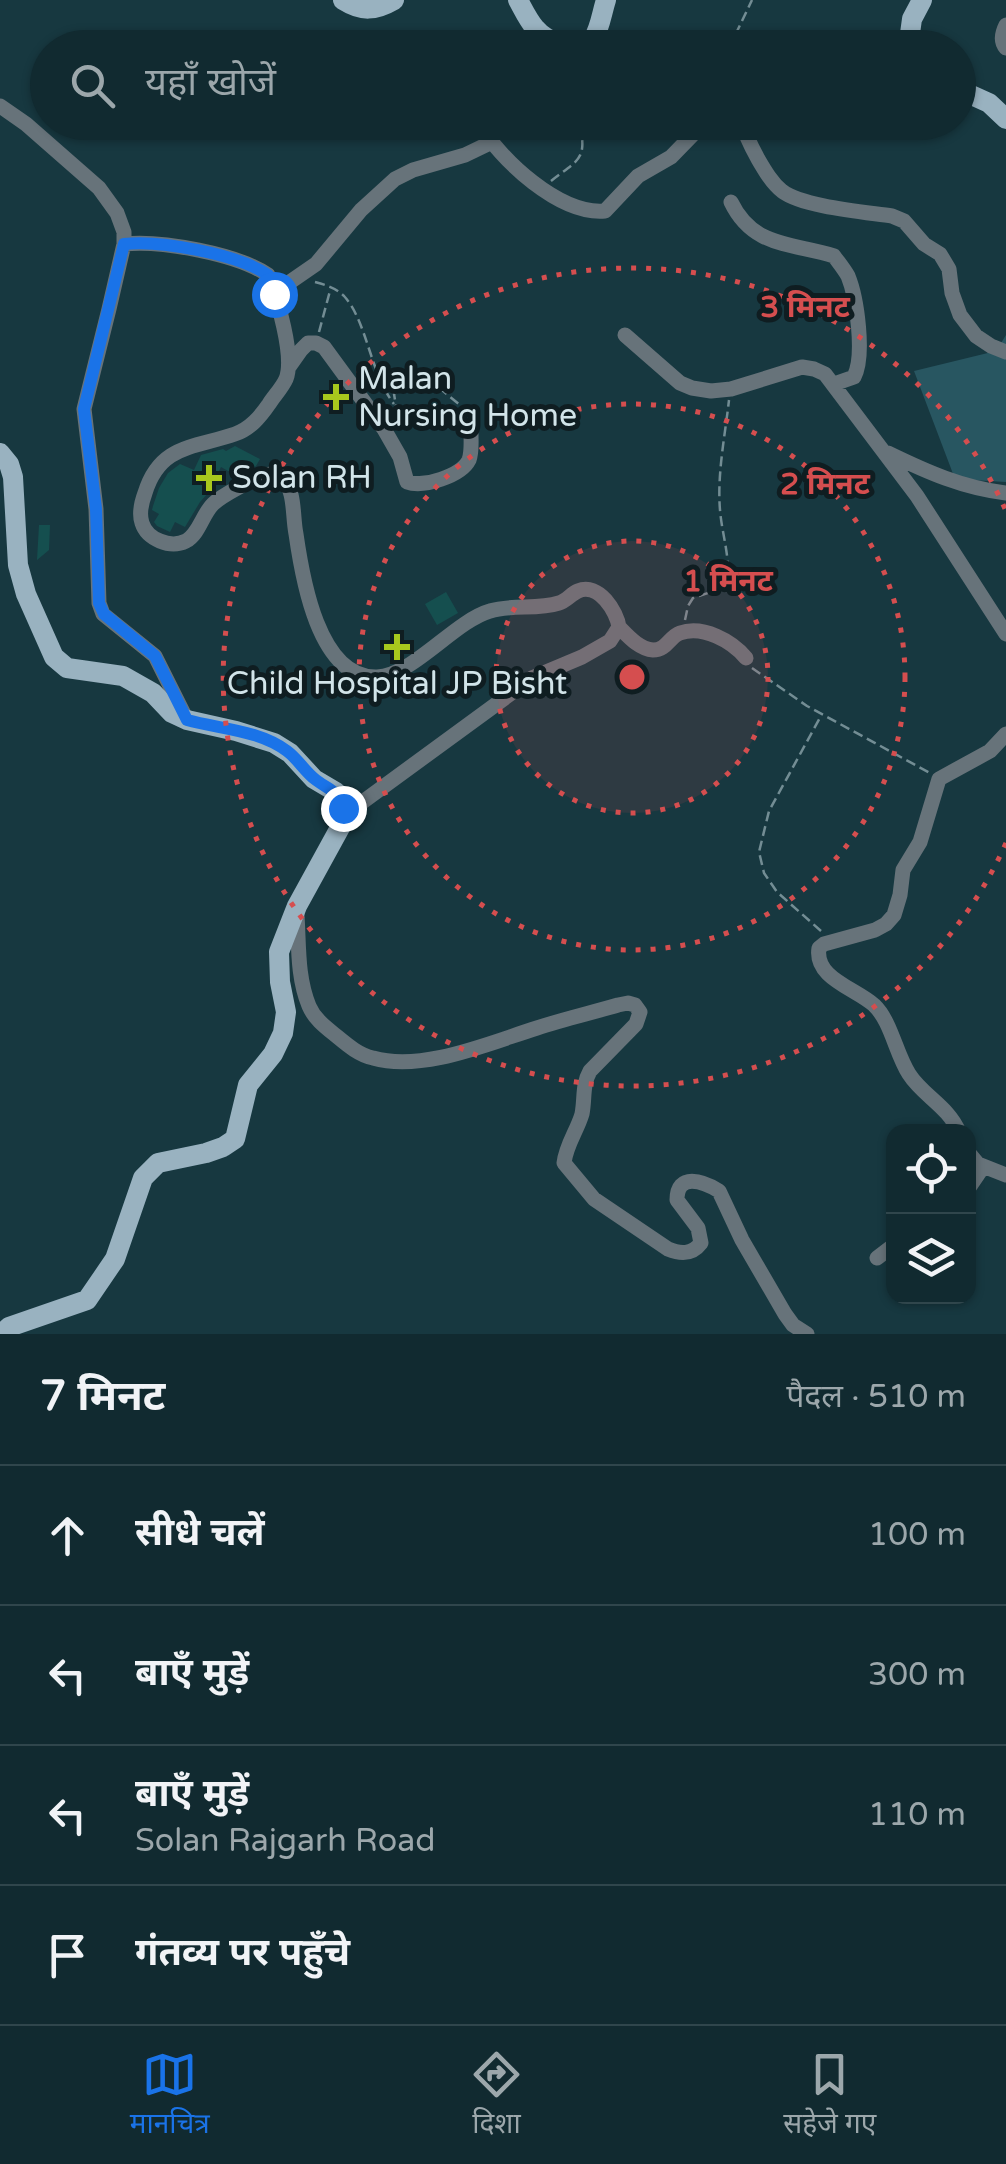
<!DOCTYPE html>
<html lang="hi">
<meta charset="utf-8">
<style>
:root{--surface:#112a30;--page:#1a3238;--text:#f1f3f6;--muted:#9ca7ab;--line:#30464c;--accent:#1a73e8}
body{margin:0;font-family:"Varela Round","Noto Sans Devanagari",sans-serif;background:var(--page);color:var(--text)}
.controls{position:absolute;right:30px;bottom:30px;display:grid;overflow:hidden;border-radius:20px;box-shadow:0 2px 8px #0004}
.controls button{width:90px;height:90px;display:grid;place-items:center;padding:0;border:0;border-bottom:2px solid var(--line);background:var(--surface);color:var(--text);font:50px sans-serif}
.stop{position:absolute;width:30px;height:30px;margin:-22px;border:8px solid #1a73e8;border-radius:50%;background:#fff}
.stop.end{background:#1a73e8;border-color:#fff;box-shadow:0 2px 10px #0008}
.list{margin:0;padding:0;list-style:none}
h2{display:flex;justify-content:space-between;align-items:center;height:130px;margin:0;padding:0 40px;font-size:42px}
h2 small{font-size:32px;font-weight:400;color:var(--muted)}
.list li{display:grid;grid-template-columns:65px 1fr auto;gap:30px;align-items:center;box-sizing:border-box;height:140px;padding:0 40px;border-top:2px solid var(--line)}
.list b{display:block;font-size:38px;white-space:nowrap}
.list p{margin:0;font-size:32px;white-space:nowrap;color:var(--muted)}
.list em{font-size:32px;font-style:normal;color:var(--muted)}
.icon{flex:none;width:55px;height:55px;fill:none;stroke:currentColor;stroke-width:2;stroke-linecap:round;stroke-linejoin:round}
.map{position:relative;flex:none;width:1006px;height:1334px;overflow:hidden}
.search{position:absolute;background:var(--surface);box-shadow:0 2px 8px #0004;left:30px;right:30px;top:30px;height:110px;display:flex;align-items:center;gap:25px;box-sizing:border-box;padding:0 35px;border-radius:55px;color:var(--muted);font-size:38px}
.sheet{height:690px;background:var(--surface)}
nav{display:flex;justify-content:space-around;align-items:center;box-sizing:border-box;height:140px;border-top:2px solid var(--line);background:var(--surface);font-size:28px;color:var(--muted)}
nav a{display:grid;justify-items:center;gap:5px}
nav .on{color:var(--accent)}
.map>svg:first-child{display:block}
</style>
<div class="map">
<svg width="1006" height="1334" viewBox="0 0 1006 1334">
<rect width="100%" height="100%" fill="#173840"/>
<path fill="#285661" d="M1006 335V482L955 479 914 371 996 351Z"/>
<path fill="#154f4f" d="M235 446 260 459 256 466 237 476 221 467 209 492 200 502 185 527 175 522 170 532 157 526 154 522 159 514 152 510 153 506 159 488 168 473 180 464 194 470 201 455 223 449 226 451Z
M39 525H50L49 550 37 560Z
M446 592 458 613 437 625 425 604Z"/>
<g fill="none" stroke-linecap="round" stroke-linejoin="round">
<path stroke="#738d94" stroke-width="2.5" stroke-dasharray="10 5" stroke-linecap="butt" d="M729 48 752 0
M551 181C579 159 588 160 579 122
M315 282C326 285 336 288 344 296 367 321 370 373 394 404
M319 332 331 287
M400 429 394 394 414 376 437 386 472 415
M685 620 688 606 693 598 726 587C732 561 722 536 720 510 717 474 725 436 729 400
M752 668 807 706 930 773
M821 931 777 892 764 873 759 852 769 811 822 714"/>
<path stroke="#67737a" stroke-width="15" d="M1006 25C1002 33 1000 41 1006 48
M0 106 26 124 99 188 117 213 124 232V244L109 309 84 409 96 509 99 603 103 614 155 656 187 720
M478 122C500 160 560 215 605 211L638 176 671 157 705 122
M742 122C745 135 752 148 758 159 765 171 772 183 782 191 803 207 865 212 892 216L904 221 924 244 940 254 949 269 952 293 960 315 976 336 991 346 1006 352
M731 202C753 248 793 243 834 256 839 263 844 269 848 276 857 298 865 356 854 377L834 384
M124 244C161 240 238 254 268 275 277 297 295 357 286 379 282 388 274 396 269 404 260 417 250 429 235 434 195 448 160 444 145 493 142 501 139 514 142 523 147 539 170 549 186 541 199 534 202 515 213 504 221 496 254 478 266 475 273 473 274 474 281 476 296 491 292 514 296 534 302 576 318 679 377 677 412 676 455 621 490 611 512 604 537 610 559 603 566 601 571 594 578 591 599 582 617 612 619 627L610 641 582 657 532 678 342 817
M274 293 316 264 361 210 395 179 413 170 465 155 492 142
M625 335 680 383 692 388 711 391 731 389 802 367 814 369 825 374 917 496 1006 634
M289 367 301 350 308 343H316L324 347 384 429 400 457 407 482C423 488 461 476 469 460 472 452 471 442 471 434
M888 453C927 472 963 488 1006 493
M619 627C628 636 639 649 653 650 667 650 669 637 680 633 703 625 732 641 746 658
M297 915C299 945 297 977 309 1006 314 1018 324 1026 334 1034 345 1043 358 1055 373 1058 423 1072 489 1043 537 1028 564 1019 591 1013 618 1005L628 1003 635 1005 640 1012 636 1024 590 1071C582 1085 585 1099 582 1114 577 1131 566 1145 564 1163L594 1199 668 1249C680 1254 692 1255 701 1243L698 1228 677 1200C677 1172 703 1181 719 1191L742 1240 785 1314 793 1325 807 1334
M959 1132C948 1106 923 1096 909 1074 896 1054 891 1021 874 1005 855 988 814 978 819 948L824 944 875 930 886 924 894 915 900 895 903 870 920 842 939 779 990 751 1006 734
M968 1152 978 1164 1006 1175
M968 1189 983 1167
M877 1258 894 1245"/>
<path stroke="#99b2c0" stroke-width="20" d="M343 0C362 12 375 11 394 0
M518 0C523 9 528 20 535 28 546 42 579 56 593 39 600 29 602 12 606 0
M908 48 912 19 922 0
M958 89 989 103 1006 119
M0 453 9 464 13 477 18 565 26 594 54 657 67 668 123 676 153 693 172 713 187 720 236 731 274 743 290 753 314 779 336 792 343 808 342 824 297 906 279 952 280 982 286 1012 283 1033 273 1054 248 1085 235 1139 223 1147 206 1153 158 1163 143 1178 115 1259 87 1300 9 1327 2 1334"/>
</g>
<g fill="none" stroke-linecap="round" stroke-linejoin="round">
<path stroke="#1a73e8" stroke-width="12" d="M274 294 268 275C238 254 160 240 124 244L84 409 96 509 99 603 104 614 155 656 187 720C220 729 259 730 287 751 298 759 305 772 316 780 332 792 334 787 343 808"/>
</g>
<circle cx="632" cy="677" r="136" fill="#d54e4f" fill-opacity=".12"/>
<g fill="none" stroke="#d54e4f" stroke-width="5" stroke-dasharray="5 10">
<circle cx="632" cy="677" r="136"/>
<circle cx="632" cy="677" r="273"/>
<path d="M1006 843A409 409 0 1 1 1006 511"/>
</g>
<g fill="#a8c71d" stroke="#0f1d21" stroke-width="4">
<path d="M331 382h10v10h10v10h-10v10h-10v-10h-10v-10h10z"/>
<path d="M204 463h10v10h10v10h-10v10h-10v-10h-10v-10h10z"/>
<path d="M392 632h10v10h10v10h-10v10h-10v-10h-10v-10h10z"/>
</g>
<g text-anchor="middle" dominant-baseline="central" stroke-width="10" stroke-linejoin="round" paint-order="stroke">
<g font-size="32" fill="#d2e4e9" stroke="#0f1d21" text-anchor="start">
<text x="358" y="379">Malan<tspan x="358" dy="37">Nursing Home</tspan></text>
<text x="232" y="478">Solan RH</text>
<text x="397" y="684" text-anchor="middle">Child Hospital JP Bisht</text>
</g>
</g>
<circle cx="632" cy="677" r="15" fill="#d54e4f" stroke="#0f1d21" stroke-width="5"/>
<g font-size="30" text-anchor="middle" font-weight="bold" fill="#d54e4f" stroke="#0f1d21" stroke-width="10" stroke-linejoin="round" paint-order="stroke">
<text x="805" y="317">3 मिनट</text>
<text x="825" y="494">2 मिनट</text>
<text x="728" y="591">1 मिनट</text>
</g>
</svg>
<div class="controls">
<button><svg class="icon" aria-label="locate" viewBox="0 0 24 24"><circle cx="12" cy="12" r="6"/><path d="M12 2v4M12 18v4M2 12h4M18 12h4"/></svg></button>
<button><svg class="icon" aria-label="layers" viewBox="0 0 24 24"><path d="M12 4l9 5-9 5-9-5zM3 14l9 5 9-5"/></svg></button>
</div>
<div class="stop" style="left:274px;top:294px"></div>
<div class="stop end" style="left:343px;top:808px"></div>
<div class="search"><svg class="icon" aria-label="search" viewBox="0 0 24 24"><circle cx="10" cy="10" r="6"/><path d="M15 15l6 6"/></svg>यहाँ खोजें</div>
</div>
<section class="sheet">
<h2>7 मिनट<small>पैदल · 510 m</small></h2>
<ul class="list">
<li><svg class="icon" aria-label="ahead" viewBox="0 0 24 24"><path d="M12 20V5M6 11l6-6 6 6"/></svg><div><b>सीधे चलें</b></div><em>100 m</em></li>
<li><svg class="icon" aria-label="left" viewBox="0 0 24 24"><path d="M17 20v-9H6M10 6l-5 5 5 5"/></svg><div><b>बाएँ मुड़ें</b></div><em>300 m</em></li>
<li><svg class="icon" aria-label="left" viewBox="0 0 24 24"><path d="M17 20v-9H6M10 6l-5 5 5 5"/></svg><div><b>बाएँ मुड़ें</b><p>Solan Rajgarh Road</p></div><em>110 m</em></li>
<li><svg class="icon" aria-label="arrive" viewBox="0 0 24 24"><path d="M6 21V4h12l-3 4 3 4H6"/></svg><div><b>गंतव्य पर पहुँचे</b></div></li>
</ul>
</section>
<nav>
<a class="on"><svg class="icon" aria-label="map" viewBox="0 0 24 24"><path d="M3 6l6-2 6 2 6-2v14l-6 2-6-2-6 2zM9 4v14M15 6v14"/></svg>मानचित्र</a>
<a><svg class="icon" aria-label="directions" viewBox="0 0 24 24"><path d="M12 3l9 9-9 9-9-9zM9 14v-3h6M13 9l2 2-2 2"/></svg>दिशा</a>
<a><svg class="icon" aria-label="saved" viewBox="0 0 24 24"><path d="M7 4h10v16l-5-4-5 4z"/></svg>सहेजे गए</a>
</nav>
